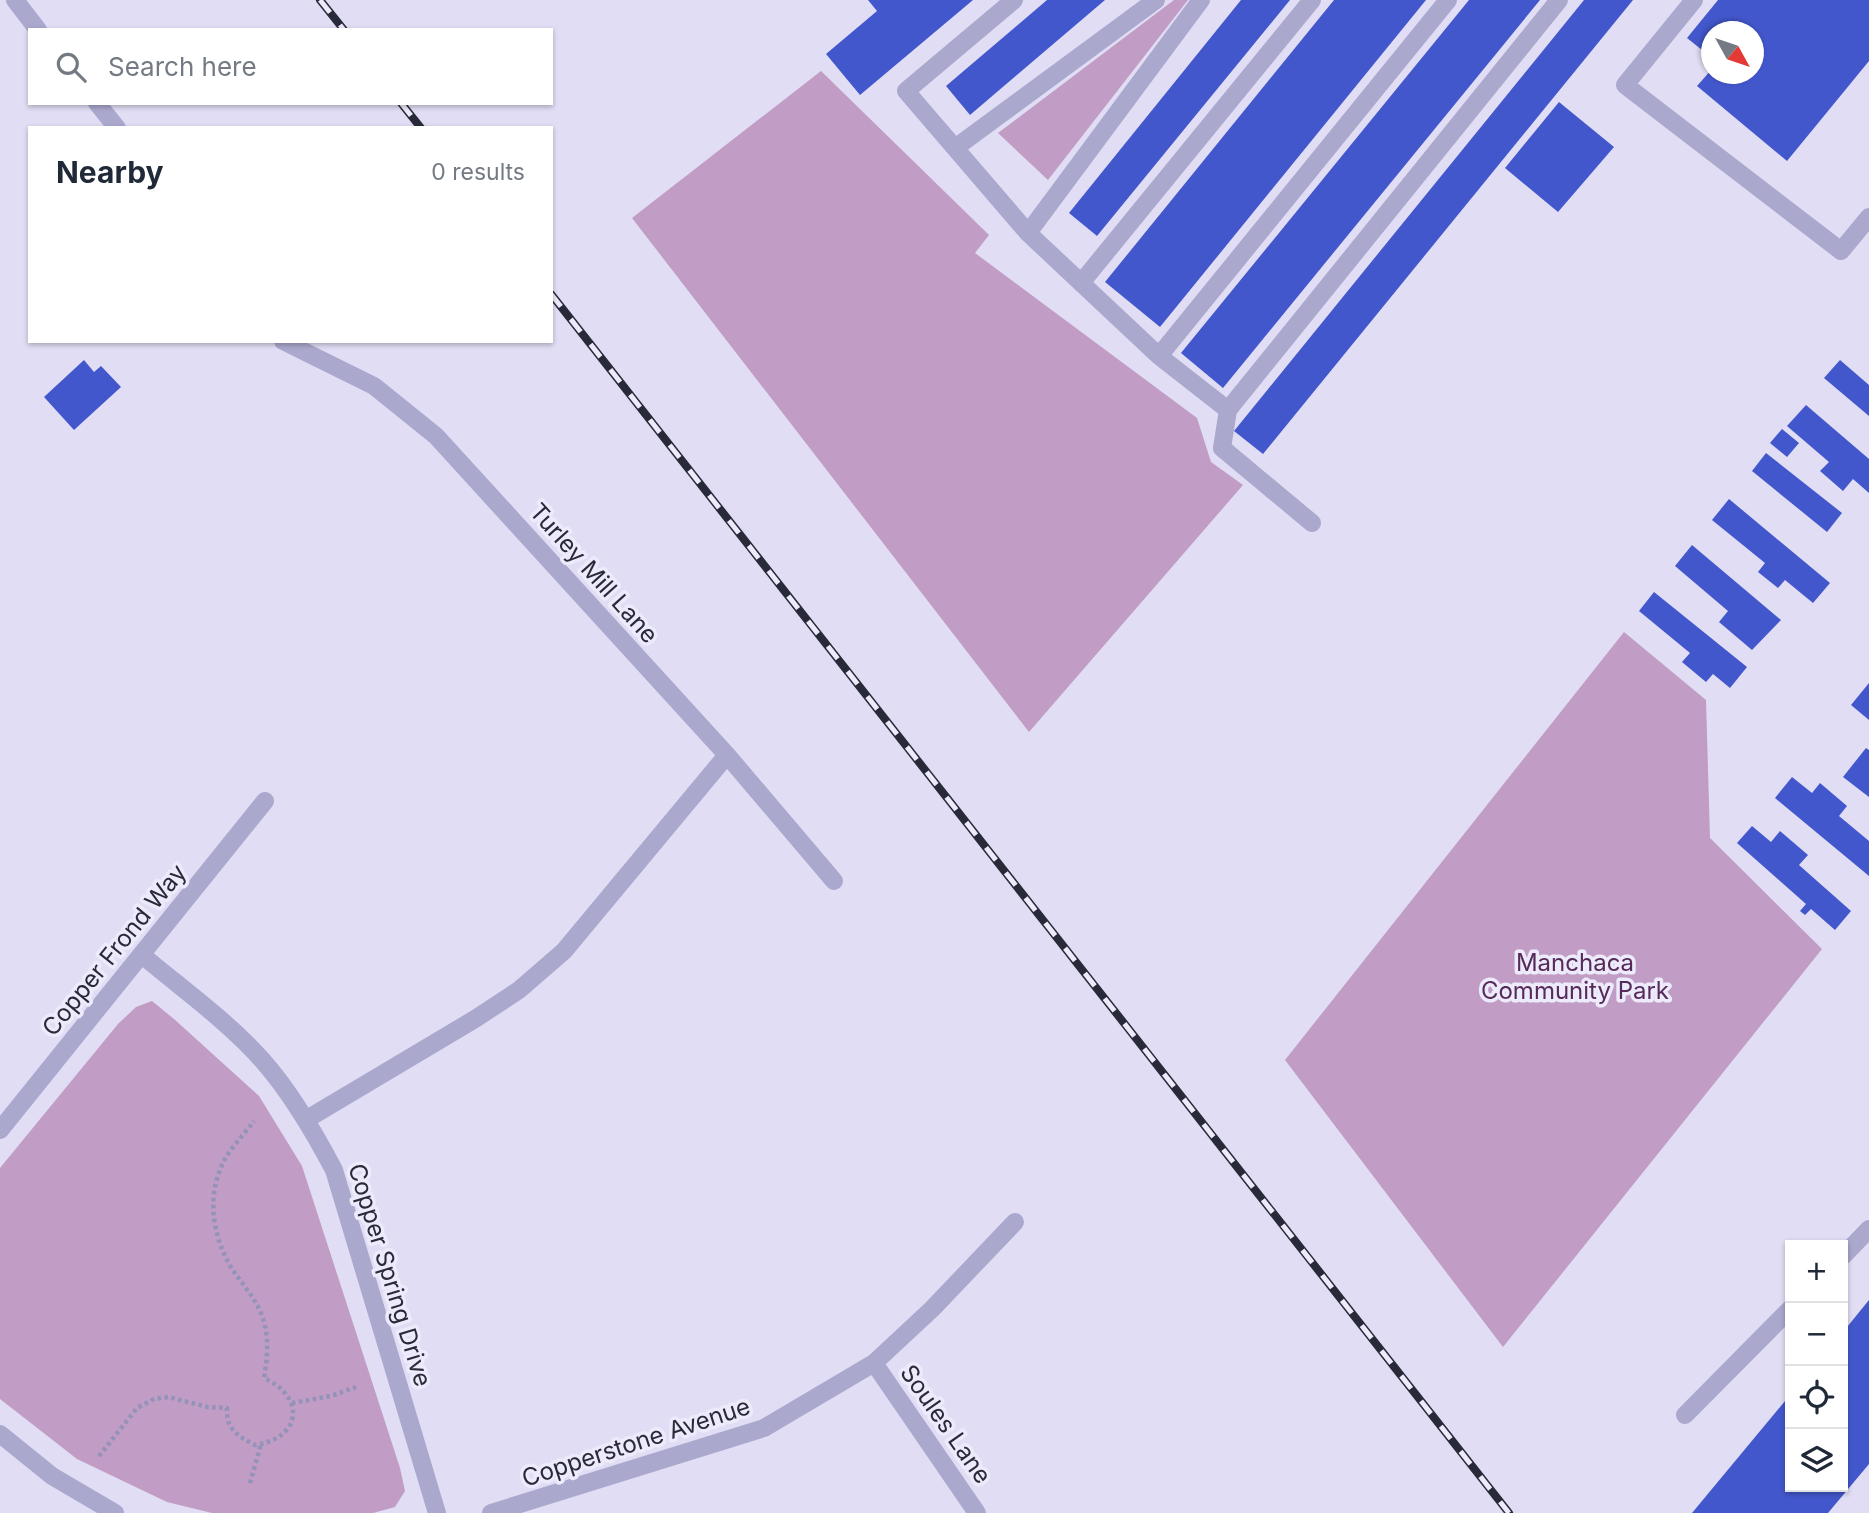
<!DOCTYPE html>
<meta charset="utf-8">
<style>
:root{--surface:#fff;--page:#f2f2f3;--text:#1f2937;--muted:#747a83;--line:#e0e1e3}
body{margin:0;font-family:Inter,sans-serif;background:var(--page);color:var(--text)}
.controls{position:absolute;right:21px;bottom:21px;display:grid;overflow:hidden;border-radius:0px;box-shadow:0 2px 5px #0004}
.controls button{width:63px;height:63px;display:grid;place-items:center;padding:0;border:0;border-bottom:2px solid var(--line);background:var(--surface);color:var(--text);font:35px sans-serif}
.compass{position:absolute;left:1701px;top:21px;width:63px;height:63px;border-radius:50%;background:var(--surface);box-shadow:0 2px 5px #0004;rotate:130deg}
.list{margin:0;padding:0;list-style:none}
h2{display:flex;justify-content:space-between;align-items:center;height:91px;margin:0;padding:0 28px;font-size:30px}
h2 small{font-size:23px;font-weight:400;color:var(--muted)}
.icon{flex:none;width:38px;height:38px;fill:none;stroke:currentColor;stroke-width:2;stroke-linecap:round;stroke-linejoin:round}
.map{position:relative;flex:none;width:1869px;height:1513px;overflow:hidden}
.search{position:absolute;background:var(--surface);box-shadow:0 2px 5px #0004;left:28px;top:28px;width:525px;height:77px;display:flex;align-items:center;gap:18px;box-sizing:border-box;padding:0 24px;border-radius:0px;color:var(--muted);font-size:26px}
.panel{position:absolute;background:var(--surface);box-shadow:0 2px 5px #0004;left:28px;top:126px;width:525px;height:217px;border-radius:0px}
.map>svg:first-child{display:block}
</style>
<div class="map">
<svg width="1869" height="1513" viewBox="0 0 1869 1513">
<rect width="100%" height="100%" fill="#e0ddf4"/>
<path fill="#c19cc4" d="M1174 0H1188L1048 180 998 133Z
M821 71 989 235 975 253 1197 418 1211 462 1243 485 1029 732 632 218Z
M1624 632 1706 700 1710 838 1822 949 1503 1347 1285 1060Z
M152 1001 174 1019 259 1096 302 1166 400 1468 405 1491 395 1507 373 1513H212L167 1502 77 1459 0 1399V1168L118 1024 136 1007Z"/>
<path fill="#4357cc" d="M868 0H973L860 95 826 54 877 11Z
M1047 0H1105L970 115 946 86Z
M1241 0H1290L1097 236 1069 213Z
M1334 0H1426L1160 327 1105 282Z
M1469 0H1540L1223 388 1181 353Z
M1584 0H1633L1263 454 1234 431Z
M1718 0H1869V61L1787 161 1697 86 1712 69V74H1754V32H1712V58L1687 38Z
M1559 102 1614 147 1558 212 1505 168Z
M84 360 94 372 101 366 121 387 74 430 44 397Z
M1840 360 1869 385V416L1824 378Z
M1806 405 1869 459V493L1853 479 1843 491 1820 471 1829 462 1787 426Z
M1782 429 1799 443 1787 457 1770 443Z
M1766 453 1842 513 1827 532 1752 471Z
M1729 499 1830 583 1813 603 1785 580 1778 588 1758 572 1765 563 1712 520Z
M1692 545 1781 620 1752 650 1719 622 1728 611 1675 566Z
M1654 592 1747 667 1730 688 1713 674 1706 682 1682 662 1690 653 1639 611Z
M1869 683V720L1851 705Z
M1866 748 1869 750V797L1843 777Z
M1792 777 1812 793 1820 783 1847 806 1839 816 1869 841V876L1775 798Z
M1752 826 1771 842 1780 831 1808 855 1799 865 1851 911 1835 930 1811 909 1805 915 1800 911 1806 904 1737 843Z
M1869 1300V1464L1828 1513H1692L1790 1395V1487H1843V1332Z"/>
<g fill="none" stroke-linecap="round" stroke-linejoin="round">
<path stroke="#9392b9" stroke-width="4.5" stroke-dasharray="3.5 3.5" stroke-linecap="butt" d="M292 1403 331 1396 356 1387
M99 1456 137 1408 154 1399 168 1397 208 1407 227 1408C226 1429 237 1436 255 1445 302 1438 306 1397 264 1378 268 1355 270 1331 259 1309 252 1294 241 1282 232 1269 214 1239 207 1203 220 1170 226 1152 243 1136 254 1121
M250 1483 261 1444"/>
<path stroke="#aaa8cd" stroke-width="18" d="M15 0 38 30
M1014 0 906 91 1028 233 1159 356 1228 410 1559 0
M1694 0 1625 85 1841 251 1869 217
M97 103 117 128
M955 148 1156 0
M1028 233 1201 0
M1081 283 1312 0
M283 341 374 386 436 436 727 755 834 881
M1159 356 1448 0
M1228 410 1222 448 1312 523
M142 955C181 988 230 1023 263 1061 292 1094 314 1132 334 1170L437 1513
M307 1119 475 1019 519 990 564 951 727 755
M0 1130 265 801
M1843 1256 1869 1229
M874 1363 977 1513
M1685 1415 1790 1309
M0 1434 52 1476 115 1513
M491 1513 764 1428 874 1363 932 1309 1015 1222"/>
<defs>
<path id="rail" d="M320 0 344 30
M401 103 421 128
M551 294 1509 1513"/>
</defs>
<use href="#rail" stroke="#292a39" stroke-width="8"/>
<use href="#rail" stroke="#eceafb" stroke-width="5" stroke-dasharray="16" stroke-linecap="butt"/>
</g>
<g text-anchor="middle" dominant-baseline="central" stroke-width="7" stroke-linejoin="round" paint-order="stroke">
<g font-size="24" fill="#292a39" stroke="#eceafb">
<text transform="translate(594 573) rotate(48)">Turley Mill Lane</text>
<text transform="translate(114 950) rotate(-51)">Copper Frond Way</text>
<text transform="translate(390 1275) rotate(73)">Copper Spring Drive</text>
<text transform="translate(946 1424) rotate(55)">Soules Lane</text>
<text transform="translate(636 1442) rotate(-18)">Copperstone Avenue</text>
</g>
<g font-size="24" fill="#572b59" stroke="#eceafb">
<text x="1575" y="962">Manchaca<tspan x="1575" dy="28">Community Park</tspan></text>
</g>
</g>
</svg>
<div class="controls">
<button>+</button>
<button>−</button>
<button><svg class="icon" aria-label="locate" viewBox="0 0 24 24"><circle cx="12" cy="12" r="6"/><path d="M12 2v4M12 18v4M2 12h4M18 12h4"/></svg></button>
<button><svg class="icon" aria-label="layers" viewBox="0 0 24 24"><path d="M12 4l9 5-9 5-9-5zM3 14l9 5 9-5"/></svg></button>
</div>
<svg class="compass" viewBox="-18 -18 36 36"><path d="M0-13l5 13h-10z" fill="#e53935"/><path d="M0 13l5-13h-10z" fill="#747a83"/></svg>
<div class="search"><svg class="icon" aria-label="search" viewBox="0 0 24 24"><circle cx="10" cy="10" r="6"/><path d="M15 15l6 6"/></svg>Search here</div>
<section class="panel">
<h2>Nearby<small>0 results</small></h2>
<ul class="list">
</ul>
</section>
</div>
